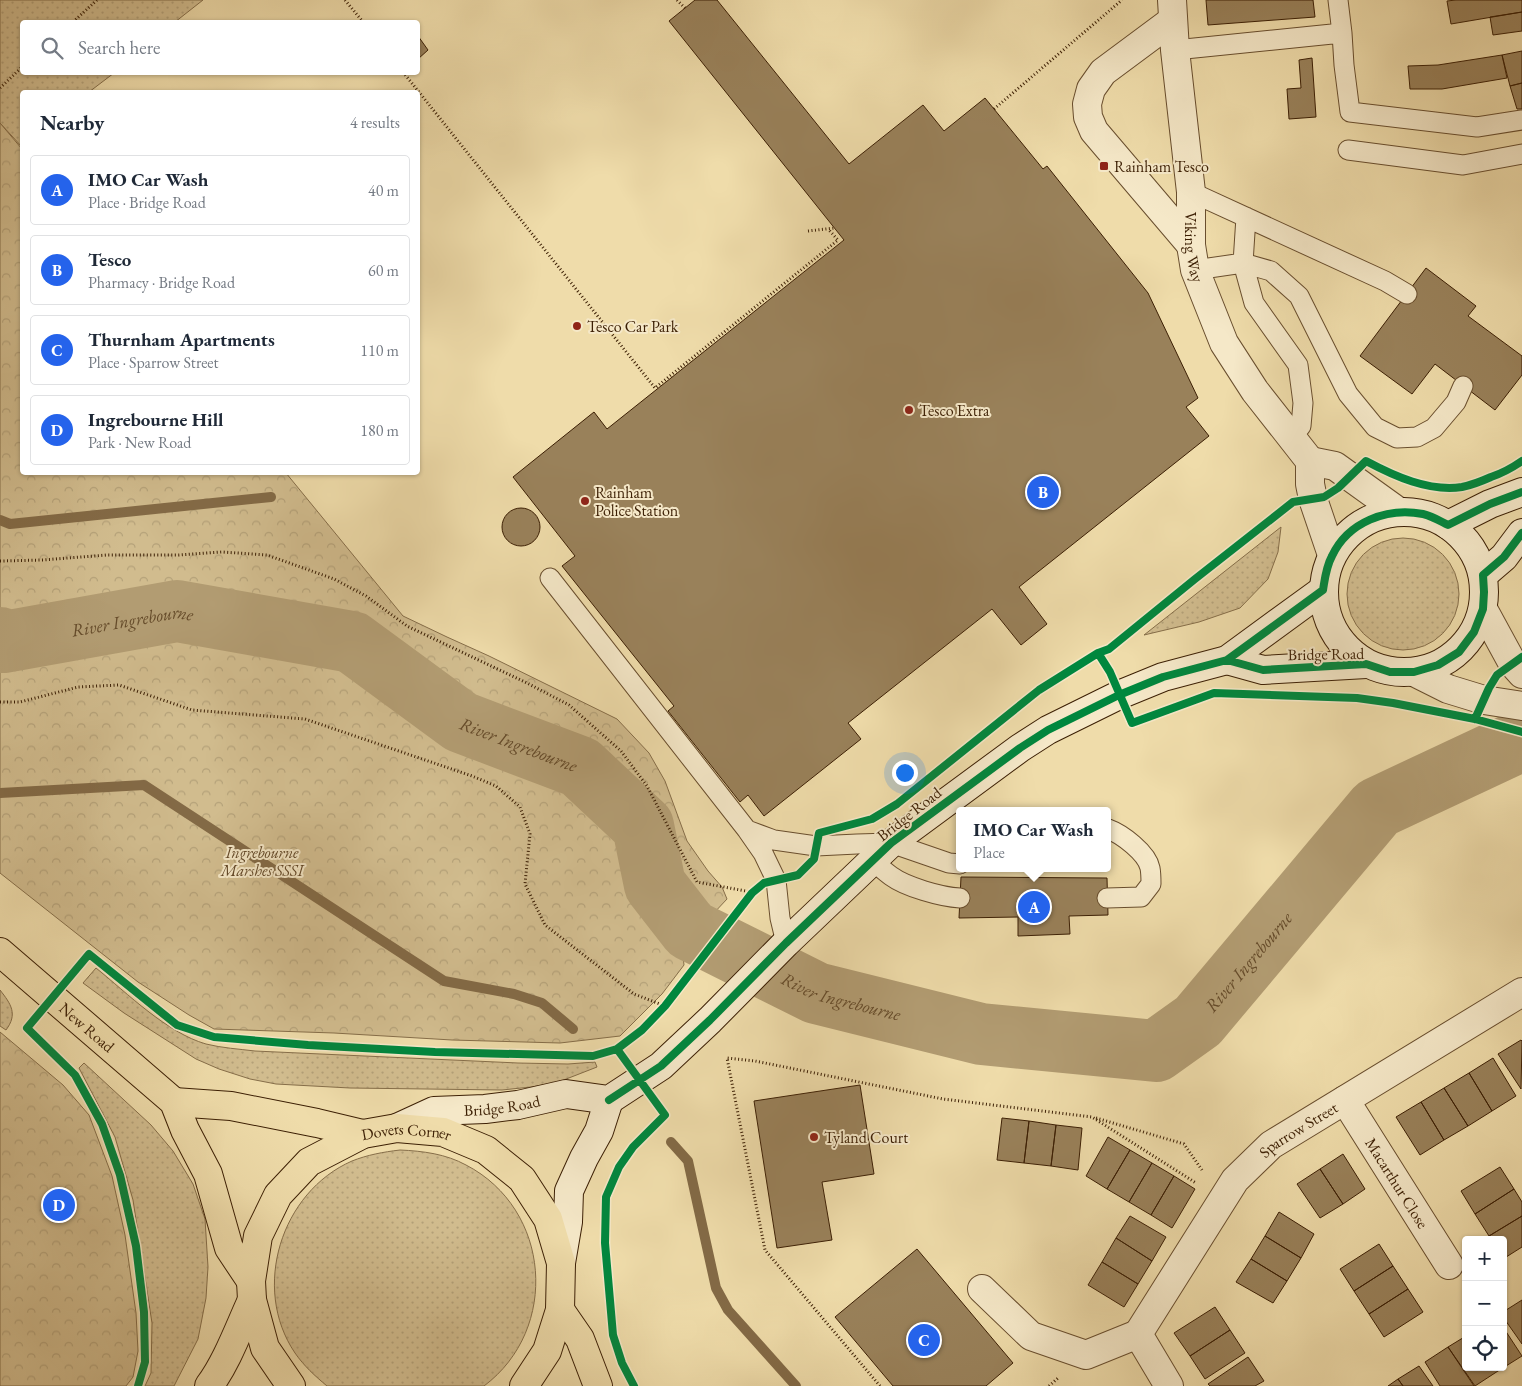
<!DOCTYPE html>
<meta charset="utf-8">
<style>
:root{--surface:#fff;--page:#f2f2f3;--text:#1f2937;--muted:#747a83;--line:#e0e1e3;--accent:#2563eb}
body{margin:0;font-family:"EB Garamond",serif;background:var(--page);color:var(--text)}
.controls{position:absolute;right:15px;bottom:15px;display:grid;overflow:hidden;border-radius:5px;box-shadow:0 1px 4px #0004}
.controls button{width:45px;height:45px;display:grid;place-items:center;padding:0;border:0;border-bottom:1px solid var(--line);background:var(--surface);color:var(--text);font:25px sans-serif}
.you{position:absolute;left:904px;top:772px;width:18px;height:18px;margin:-12px;border:4px solid #fff;border-radius:50%;background:#1a73e8;box-shadow:0 0 0 8px #1a73e833}
.badge{display:grid;place-items:center;width:32px;height:32px;border-radius:50%;background:var(--accent);color:#fff;font-size:16px;font-weight:700}
.pin{position:absolute;translate:-50% -50%;border:2px solid #fff;box-shadow:0 1px 5px #0006}
.popup{position:absolute;left:956px;top:807px;width:155px;height:65px;box-sizing:border-box;display:grid;place-content:center;border-radius:5px;background:var(--surface);filter:drop-shadow(0 1px 4px #0005);font-size:16px;white-space:nowrap;color:var(--muted)}
.popup b{font-size:19px;color:var(--text)}
.popup::after{content:'';position:absolute;left:50%;top:100%;margin-left:-10px;border:10px solid transparent;border-top-color:var(--surface)}
.list{margin:0;padding:0;list-style:none}
h2{display:flex;justify-content:space-between;align-items:center;height:65px;margin:0;padding:0 20px;font-size:21px}
h2 small{font-size:16px;font-weight:400;color:var(--muted)}
.list li{display:grid;grid-template-columns:32px 1fr auto;gap:15px;align-items:center;box-sizing:border-box;height:70px;margin:0 10px 10px;padding:0 10px;border:1px solid var(--line);border-radius:5px}
.list b{display:block;font-size:19px;white-space:nowrap}
.list p{margin:0;font-size:16px;white-space:nowrap;color:var(--muted)}
.list em{font-size:16px;font-style:normal;color:var(--muted)}
.icon{flex:none;width:28px;height:28px;fill:none;stroke:currentColor;stroke-width:2;stroke-linecap:round;stroke-linejoin:round}
.map{position:relative;flex:none;width:1522px;height:1386px;overflow:hidden}
.search{position:absolute;background:var(--surface);box-shadow:0 1px 4px #0004;left:20px;top:20px;width:400px;height:55px;display:flex;align-items:center;gap:12px;box-sizing:border-box;padding:0 18px;border-radius:5px;color:var(--muted);font-size:19px}
.panel{position:absolute;background:var(--surface);box-shadow:0 1px 4px #0004;left:20px;top:90px;width:400px;height:385px;border-radius:5px}
.map>svg:first-child{display:block}
</style>
<div class="map">
<svg width="1522" height="1386" viewBox="0 0 1522 1386">
<defs>
<pattern id="grass-dots" width="8" height="8" patternUnits="userSpaceOnUse" patternTransform="scale(1.25)"><rect width="8" height="8" fill="#d1bc8e"/><path d="M2 2h.1M6 6h.1" fill="none" stroke="#b4a179" stroke-width="1.8" stroke-linecap="round"/></pattern>
<pattern id="forest-crowns" width="20" height="18" patternUnits="userSpaceOnUse" patternTransform="scale(1.25)"><rect width="20" height="18" fill="#d1bc8e"/><path d="M2 6a3 3 0 1 1 6 0M12 15a3 3 0 1 1 6 0" fill="none" stroke="#b4a179"/></pattern>
</defs>
<rect width="100%" height="100%" fill="#efdcaa"/>
<filter id="stains"><feTurbulence type="fractalNoise" baseFrequency=".004" numOctaves="4"/><feColorMatrix values="0 0 0 0 .2 0 0 0 0 .09 0 0 0 0 .02 0 0 0 .5 -.17"/></filter>
<radialGradient id="worn" r=".72"><stop offset=".6" stop-color="#630" stop-opacity="0"/><stop offset="1" stop-color="#630" stop-opacity=".3"/></radialGradient>
<path fill="url(#grass-dots)" stroke="#866e49" d="M0 0H203L175 22H22V72L114 73 89 92H22V147L0 123Z
M1281 527 1278 552 1268 579 1240 608 1199 622 1144 635Z
M1347 594a56 56 0 1 1 112 0a56 56 0 1 1-112 0Z
M96 968C127 993 167 1033 206 1044 222 1048 239 1049 255 1051L518 1063 568 1064 595 1062 597 1067 556 1083 531 1087 502 1090 350 1088 276 1084 250 1079 219 1069 196 1059 124 1013 83 983Z
M0 990C11 1004 18 1014 6 1030L0 1026Z
M84 1063 151 1125 173 1151 193 1184 205 1219 208 1267 206 1298 198 1339 174 1386H145L151 1373 152 1323 133 1200 115 1137 79 1068Z
M400 1150C423 1151 446 1154 466 1165 551 1209 560 1329 484 1386H327C315 1376 304 1366 295 1353 251 1288 281 1192 352 1161 367 1155 383 1152 400 1150Z"/>
<path fill="url(#forest-crowns)" stroke="#866e49" d="M0 123 22 149V472L286 473 403 616 447 637 489 656 617 719 649 753 665 781 687 841 708 871 722 887 727 899 682 947 684 965 662 994 620 1036 560 1043 452 1040 334 1033 214 1029 189 1015 138 982 0 873Z
M0 1032 63 1085 89 1115 112 1176 125 1235 136 1313 138 1351 133 1377 126 1386H0Z"/>
<g fill="none" stroke-linecap="round" stroke-linejoin="round">
<path stroke="#836a46" stroke-width="10" d="M0 520 10 524 271 497
M0 793 144 785 444 981 514 994 542 1003 573 1029
M671 1142 688 1161 716 1288 728 1310 796 1386"/>
<path stroke="#b29c72" stroke-width="62" id="s1" d="M0 638 4 642 177 611 352 642 461 722 580 767 643 826 655 885 690 930 816 993 981 1034 1156 1051 1198 1021 1377 808 1522 740"/>
</g>
<path fill="#99815a" stroke="#3c1f04" d="M695 0H717L849 164 923 105 944 131 985 98 1043 169 1047 166 1148 293 1198 398 1186 407 1209 436 1019 587 1047 624 1021 645 992 609 848 723 861 739 764 816 748 795 740 802 668 711 674 706 562 566 575 556 513 477 594 412 607 429 844 240 669 21Z
M1206 0H1313L1315 17 1208 25Z
M1456 0H1522V12L1451 24 1447 1Z
M1522 12V31L1493 35 1490 17Z
M418 36 428 50 418 59Z
M1522 51V83L1510 86 1502 55Z
M1502 55 1507 78 1442 89H1410L1408 66 1438 65Z
M1312 58 1316 117 1289 119 1287 89 1301 88 1299 60Z
M1522 83V109H1517L1510 86Z
M1426 268 1476 306 1468 316 1522 356V375L1495 410 1435 364 1412 394 1360 356Z
M502 527a19 19 0 1 1 38 0a19 19 0 1 1-38 0Z
M961 877 1107 878 1108 915 1069 916 1070 934 1018 936V917L959 918Z
M1521 1040 1522 1041 1521 1089 1498 1054Z
M1493 1058 1516 1096 1492 1111 1469 1073Z
M1469 1073 1492 1111 1468 1126 1444 1088Z
M860 1085 874 1174 822 1182 832 1240 777 1248 754 1101Z
M1444 1088 1468 1126 1444 1140 1421 1102Z
M1421 1102 1444 1140 1420 1155 1396 1117Z
M1002 1118 1029 1121 1024 1163 997 1160Z
M1029 1121 1056 1125 1051 1166 1024 1163Z
M1056 1125 1082 1128 1078 1170 1051 1166Z
M1108 1137 1130 1150 1107 1189 1086 1176Z
M1130 1150 1152 1163 1129 1202 1107 1189Z
M1343 1154 1365 1189 1343 1204 1320 1169Z
M1152 1163 1174 1176 1151 1215 1129 1202Z
M1500 1167 1514 1189 1475 1214 1461 1191Z
M1320 1169 1343 1204 1320 1218 1297 1184Z
M1174 1176 1195 1189 1172 1228 1151 1215Z
M1514 1189 1522 1202V1216L1489 1236 1475 1214Z
M1279 1212 1314 1234 1301 1258 1265 1236Z
M1130 1216 1166 1237 1152 1261 1116 1238Z
M1522 1216V1247L1503 1259V1240H1491L1489 1236Z
M1265 1236 1301 1258 1287 1281 1251 1259Z
M1116 1238 1152 1261 1138 1284 1102 1262Z
M1379 1244 1393 1266 1354 1291 1340 1269Z
M917 1249 1013 1363 986 1386H893L835 1317Z
M1251 1259 1287 1281 1273 1303 1236 1282Z
M1102 1262 1138 1284 1124 1307 1088 1285Z
M1393 1266 1408 1289 1369 1314 1354 1291Z
M1408 1289 1423 1312 1384 1337 1369 1314Z
M1522 1300V1344L1503 1317V1312Z
M1215 1307 1230 1330 1190 1356 1174 1333Z
M1503 1327 1522 1356 1498 1371 1496 1367H1503Z
M1230 1330 1245 1353 1205 1379 1190 1356Z
M1466 1336V1367H1496L1498 1371 1475 1386 1448 1347Z
M1448 1347 1474 1386H1440L1425 1362Z
M1248 1357 1264 1381 1255 1386H1210L1208 1384Z
M1419 1366 1433 1386H1403L1398 1379Z
M1398 1379 1403 1386H1388Z"/>
<g fill="none" stroke-linecap="round" stroke-linejoin="round">
<defs>
<path id="service" d="M1342 33 1344 65 1350 112 1477 127 1522 120
M1175 50 1342 33 1338 0
M1348 150 1463 165 1522 154
M1191 192 1385 281 1407 294
M1246 217 1243 263 1254 303 1298 365 1303 403 1301 426 1292 437
M1195 270 1243 263 1271 271 1299 296 1348 394 1375 427 1397 438 1417 437 1434 428 1456 402 1463 386
M550 578 747 830 763 853 776 880 780 918 786 943
M747 830 774 840 816 846 857 844 891 843 949 863 960 864
M873 861C879 866 885 872 891 876 906 887 941 897 960 898
M1107 898 1141 897 1151 884C1151 879 1151 873 1150 868 1147 853 1122 834 1108 829"/>
<g id="minor">
<path d="M1173 20 1103 72 1091 89 1087 104 1088 117 1094 131 1191 245"/>
<path id="s2" d="M1345 1100 1449 1265"/>
<path d="M982 1289 1031 1336 1086 1355 1138 1334"/>
<path id="s3" d="M1169 1386 1138 1334 1235 1180 1271 1145 1522 992"/>
</g>
<g id="tertiary">
<path id="s4" d="M1172 0 1175 50 1191 192V245L1195 270 1224 343 1255 391 1310 461"/>
<path d="M1310 461 1335 466 1399 512"/>
<path d="M1310 461V484L1313 499 1332 555"/>
<path d="M1483 609 1513 664 1522 674"/>
<path d="M1414 672 1448 689 1484 700 1522 706"/>
</g>
<g id="secondary">
<circle cx="1404" cy="592" r="80"/>
<path d="M1448 525 1490 504 1522 492"/>
<path d="M1483 575 1504 557 1522 533"/>
<path d="M1227 660 1263 670 1366 664"/>
<path id="s5" d="M397 1128 434 1111 485 1109 518 1105 566 1094 609 1100 661 1066 710 1020 786 943 891 843 1020 748 1048 730 1119 695 1163 677 1227 660 1323 590"/>
<path d="M561 1263 568 1222 569 1191 584 1158 599 1131 609 1100"/>
</g>
<g id="primary">
<path id="s6" d="M0 952 174 1102 185 1130 208 1174 229 1248 251 1281"/>
<path d="M174 1102 231 1106 317 1123 363 1134"/>
<path d="M560 1310 580 1339 598 1386"/>
<path d="M209 1386C227 1362 239 1328 252 1300"/>
<path id="s7" d="M291 1386 265 1348 252 1300 251 1281 258 1236 278 1195 309 1162 363 1134 397 1128 443 1132 486 1150 522 1179 548 1219 561 1263 560 1310 547 1351 524 1386"/>
</g>
</defs>
<use href="#service" stroke="#694e2e" stroke-width="21"/>
<use href="#minor" stroke="#694e2e" stroke-width="30"/>
<use href="#tertiary" stroke="#694e2e" stroke-width="30"/>
<use href="#secondary" stroke="#3c1f04" stroke-width="30"/>
<use href="#primary" stroke="#3c1f04" stroke-width="30"/>
<path stroke="#3c1f04" stroke-width="3" stroke-dasharray="1 2.5" stroke-linecap="butt" d="M345 0 363 22
M677 0 685 8
M73 22 97 0
M403 72 655 388 838 240 828 229
M0 88 22 67
M994 109 1122 0
M808 231 835 228
M0 561 42 560 107 555H179L222 552 267 555 334 579 366 596 407 626 527 683 569 705 621 751 647 786 697 882 751 892
M0 702H20L78 687 119 685 192 710 305 719 472 776 496 786 520 807 530 834 525 884 545 925 634 994 665 1006
M1096 1118 1184 1144 1202 1170
M880 1386 765 1250 727 1058 755 1061 943 1099 1092 1117 1196 1183
M1049 1386 1058 1378"/>
<use href="#service" stroke="#f5e8c8" stroke-width="19"/>
<use href="#minor" stroke="#f5e8c8" stroke-width="28"/>
<use href="#tertiary" stroke="#f5e8c8" stroke-width="28"/>
<use href="#secondary" stroke="#f5e8c8" stroke-width="28"/>
<use href="#primary" stroke="#efdcaa" stroke-width="28"/>
<defs>
<path id="cycleway" d="M1098 653 1110 672 1132 723 1214 693 1357 698 1393 703 1475 719 1522 732
M1227 660 1263 670 1366 664 1390 672H1414L1438 665 1459 652 1474 632 1483 609 1484 592 1483 575 1504 557 1522 533
M1475 719 1489 688 1497 675 1522 657
M617 1049 665 1115 633 1147 619 1167 606 1197 605 1243 613 1335 622 1363 634 1386
M609 1100 661 1066 710 1020 786 943 891 843 1020 748 1048 730 1119 695 1163 677 1227 660 1323 590C1325 578 1326 567 1332 556 1348 522 1387 507 1423 514 1432 516 1440 521 1448 525L1490 504 1522 492
M138 1386 145 1362 144 1312 136 1246 120 1175 102 1124 75 1075 27 1028 89 954 177 1025 214 1037 308 1045 435 1052 593 1056 617 1049 642 1030 665 1006 752 893 764 883 798 875 814 859 819 833 872 819 897 804 1039 690 1098 653 1109 649 1195 579 1293 502 1324 497 1338 488 1366 461C1394 476 1429 492 1462 487 1472 485 1482 481 1491 477 1503 473 1512 468 1522 461"/>
</defs>
<use href="#cycleway" stroke="#f5e8c8" stroke-width="11"/>
<use href="#cycleway" stroke="#00873e" stroke-width="8"/>
</g>
<g fill="#8f2418" stroke="#f5e8c8" stroke-width="2">
<rect x="1099" y="161" width="10" height="10" rx="2.5"/>
<circle cx="577" cy="326" r="5"/>
<circle cx="909" cy="410" r="5"/>
<circle cx="585" cy="501" r="5"/>
<circle cx="814" cy="1137" r="5"/>
</g>
<g text-anchor="middle" dominant-baseline="central" stroke-width="4" stroke-linejoin="round" paint-order="stroke">
<g font-size="16" fill="#3c1f04" stroke="#f5e8c8" text-anchor="start">
<text x="1114" y="166">Rainham Tesco</text>
<text x="587" y="326">Tesco Car Park</text>
<text x="919" y="410">Tesco Extra</text>
<text x="595" y="492">Rainham<tspan x="595" dy="18">Police Station</tspan></text>
<text x="824" y="1137">Tyland Court</text>
</g>
<g font-size="16" fill="#3c1f04" stroke="#f5e8c8">
<text stroke="none"><textPath href="#s4" startOffset="248">Viking Way</textPath></text>
<text transform="translate(1326 654) rotate(-1)">Bridge Road</text>
<text transform="translate(909 814) rotate(-38)">Bridge Road</text>
<text stroke="none"><textPath href="#s6" startOffset="115">New Road</textPath></text>
<text stroke="none"><textPath href="#s5" startOffset="109">Bridge Road</textPath></text>
<text stroke="none"><textPath href="#s3" startOffset="324">Sparrow Street</textPath></text>
<text stroke="none"><textPath href="#s7" startOffset="356">Dovers Corner</textPath></text>
<text stroke="none"><textPath href="#s2" startOffset="98">Macarthur Close</textPath></text>
</g>
<g font-size="16" font-style="italic" fill="#614626" stroke="#f5e8c8">
<text x="262" y="852">Ingrebourne<tspan x="262" dy="18">Marshes SSSI</tspan></text>
</g>
<g font-size="18" font-style="italic" fill="#654b2a" stroke="#f5e8c8">
<text stroke="none"><textPath href="#s1" startOffset="136">River Ingrebourne</textPath></text>
<text stroke="none"><textPath href="#s1" startOffset="556">River Ingrebourne</textPath></text>
<text stroke="none"><textPath href="#s1" startOffset="1441">River Ingrebourne</textPath></text>
<text stroke="none"><textPath href="#s1" startOffset="991">River Ingrebourne</textPath></text>
</g>
</g>
<rect width="100%" height="100%" filter="url(#stains)"/>
<rect width="100%" height="100%" fill="url(#worn)"/>
</svg>
<div class="controls">
<button>+</button>
<button>−</button>
<button><svg class="icon" aria-label="locate" viewBox="0 0 24 24"><circle cx="12" cy="12" r="6"/><path d="M12 2v4M12 18v4M2 12h4M18 12h4"/></svg></button>
</div>
<div class="you"></div>
<div class="pin badge" style="left:1034px;top:907px">A</div>
<div class="popup"><b>IMO Car Wash</b>Place</div>
<div class="pin badge" style="left:1043px;top:492px">B</div>
<div class="pin badge" style="left:924px;top:1340px">C</div>
<div class="pin badge" style="left:59px;top:1205px">D</div>
<div class="search"><svg class="icon" aria-label="search" viewBox="0 0 24 24"><circle cx="10" cy="10" r="6"/><path d="M15 15l6 6"/></svg>Search here</div>
<section class="panel">
<h2>Nearby<small>4 results</small></h2>
<ul class="list">
<li><span class="badge">A</span><div><b>IMO Car Wash</b><p>Place · Bridge Road</p></div><em>40 m</em></li>
<li><span class="badge">B</span><div><b>Tesco</b><p>Pharmacy · Bridge Road</p></div><em>60 m</em></li>
<li><span class="badge">C</span><div><b>Thurnham Apartments</b><p>Place · Sparrow Street</p></div><em>110 m</em></li>
<li><span class="badge">D</span><div><b>Ingrebourne Hill</b><p>Park · New Road</p></div><em>180 m</em></li>
</ul>
</section>
</div>
